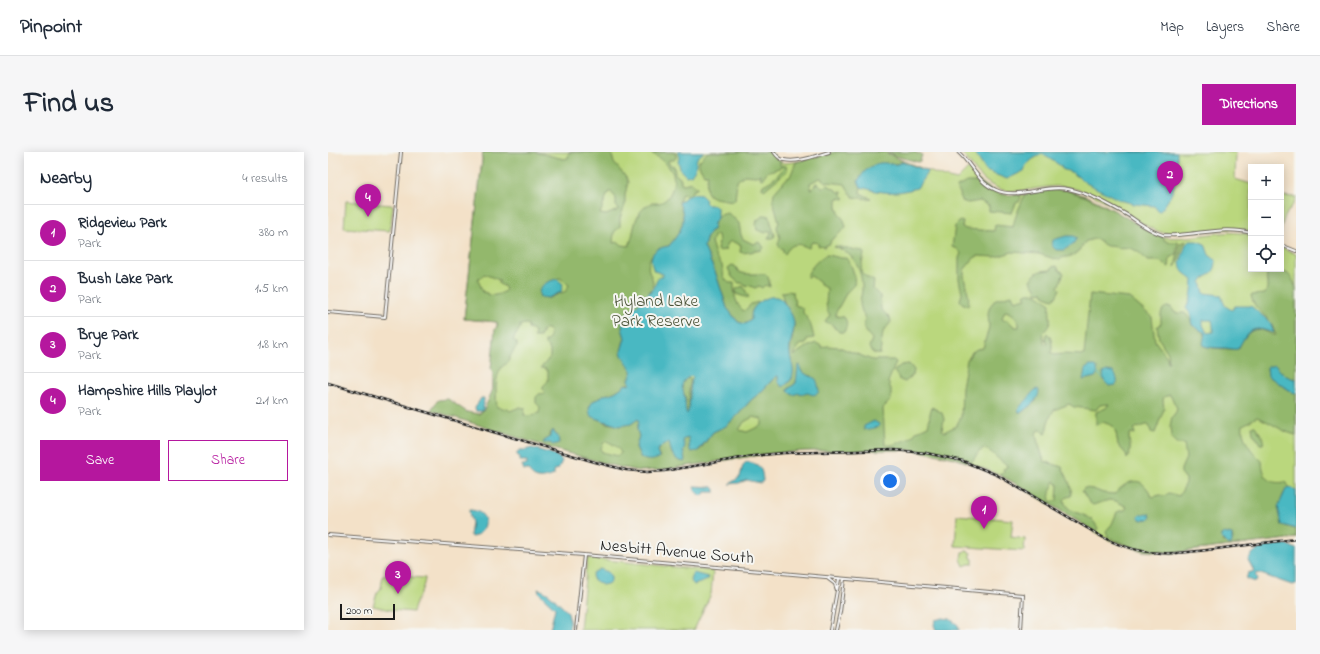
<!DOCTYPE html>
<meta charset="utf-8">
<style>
:root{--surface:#fff;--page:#f6f6f7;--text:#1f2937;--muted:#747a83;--line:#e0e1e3;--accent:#b5179e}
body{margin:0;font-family:"Indie Flower",sans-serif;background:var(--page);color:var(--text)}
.controls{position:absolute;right:12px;top:12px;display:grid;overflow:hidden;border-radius:0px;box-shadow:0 2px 10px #0003}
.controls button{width:36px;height:36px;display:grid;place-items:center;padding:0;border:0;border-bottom:1px solid var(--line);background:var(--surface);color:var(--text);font:20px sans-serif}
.scale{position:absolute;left:12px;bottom:10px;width:55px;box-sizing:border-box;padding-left:4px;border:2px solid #1c1c1c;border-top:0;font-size:11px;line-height:14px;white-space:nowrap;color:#1c1c1c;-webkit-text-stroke:3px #f6f6f2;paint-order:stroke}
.you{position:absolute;left:562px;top:329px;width:14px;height:14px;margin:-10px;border:3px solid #fff;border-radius:50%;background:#1a73e8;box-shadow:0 0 0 6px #1a73e833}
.badge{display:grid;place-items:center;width:26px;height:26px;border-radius:50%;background:var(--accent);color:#fff;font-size:13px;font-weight:700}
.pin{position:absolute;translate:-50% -33px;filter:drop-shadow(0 1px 2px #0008)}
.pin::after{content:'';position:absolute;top:21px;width:14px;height:12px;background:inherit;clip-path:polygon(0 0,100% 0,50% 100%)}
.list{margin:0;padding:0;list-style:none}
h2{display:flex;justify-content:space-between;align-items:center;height:52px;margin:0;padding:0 16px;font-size:17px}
h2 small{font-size:13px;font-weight:400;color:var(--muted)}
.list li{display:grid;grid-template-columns:26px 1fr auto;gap:12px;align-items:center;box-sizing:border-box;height:56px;padding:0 16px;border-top:1px solid var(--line)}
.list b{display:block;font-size:15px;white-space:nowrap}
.list p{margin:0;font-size:13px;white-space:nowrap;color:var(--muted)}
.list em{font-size:13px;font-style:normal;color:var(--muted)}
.actions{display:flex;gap:8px;padding:12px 16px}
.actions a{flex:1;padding:9px 0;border:1px solid var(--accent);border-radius:0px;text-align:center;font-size:14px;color:var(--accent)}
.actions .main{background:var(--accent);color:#fff}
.icon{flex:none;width:22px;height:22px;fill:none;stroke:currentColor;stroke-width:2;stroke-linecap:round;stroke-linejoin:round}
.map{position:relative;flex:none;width:968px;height:478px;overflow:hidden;border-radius:0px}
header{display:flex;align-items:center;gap:24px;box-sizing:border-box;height:56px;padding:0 20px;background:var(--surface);border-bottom:1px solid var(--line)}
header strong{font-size:19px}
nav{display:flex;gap:22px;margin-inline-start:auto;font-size:14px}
.intro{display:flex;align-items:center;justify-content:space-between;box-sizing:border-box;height:96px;padding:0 24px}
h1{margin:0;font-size:28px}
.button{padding:10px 18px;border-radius:0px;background:var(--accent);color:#fff;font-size:14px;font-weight:700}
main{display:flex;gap:24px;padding:0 24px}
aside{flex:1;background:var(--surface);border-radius:0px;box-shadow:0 2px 10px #0003}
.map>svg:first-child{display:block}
</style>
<header>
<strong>Pinpoint</strong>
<nav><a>Map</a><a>Layers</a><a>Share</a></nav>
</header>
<div class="intro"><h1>Find us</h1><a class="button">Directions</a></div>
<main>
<aside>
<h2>Nearby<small>4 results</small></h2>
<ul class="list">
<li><span class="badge">1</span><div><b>Ridgeview Park</b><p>Park</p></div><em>380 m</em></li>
<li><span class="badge">2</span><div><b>Bush Lake Park</b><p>Park</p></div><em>1.5 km</em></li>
<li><span class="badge">3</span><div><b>Brye Park</b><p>Park</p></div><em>1.8 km</em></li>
<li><span class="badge">4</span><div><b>Hampshire Hills Playlot</b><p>Park</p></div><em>2.1 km</em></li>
</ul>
<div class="actions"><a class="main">Save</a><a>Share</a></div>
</aside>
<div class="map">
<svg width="968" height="478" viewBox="0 0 968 478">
<rect width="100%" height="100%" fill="#f6f6f2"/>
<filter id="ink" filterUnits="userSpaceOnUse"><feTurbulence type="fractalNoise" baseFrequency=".025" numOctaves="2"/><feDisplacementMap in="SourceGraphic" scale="8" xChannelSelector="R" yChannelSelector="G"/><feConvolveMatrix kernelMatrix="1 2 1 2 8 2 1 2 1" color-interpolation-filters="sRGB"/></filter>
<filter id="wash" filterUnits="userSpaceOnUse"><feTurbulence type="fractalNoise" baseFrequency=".012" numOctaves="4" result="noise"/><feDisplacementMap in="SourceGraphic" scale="16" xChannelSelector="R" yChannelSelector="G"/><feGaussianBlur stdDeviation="0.9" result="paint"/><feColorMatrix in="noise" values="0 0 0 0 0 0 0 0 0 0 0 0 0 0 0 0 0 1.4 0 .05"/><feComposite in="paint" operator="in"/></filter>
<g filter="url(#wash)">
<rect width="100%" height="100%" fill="#f3e1c8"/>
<path fill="#bad77d" stroke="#6b7a4c" d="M155 0H443L448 7 456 11 466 10 507 0H557L568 6 616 25 629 28 640 17C648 25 657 36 668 40 691 50 718 33 743 39 763 44 783 56 800 67 811 73 823 83 835 85 864 89 894 75 923 83V117H953V95L968 102V386L843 401 815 399 781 388 683 329 665 320 627 306 602 300 585 298 557 297 469 299 438 302 333 318 311 319 287 314 229 298 162 277 169 170 136 167Z
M633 0H908L907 27 923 32V79L906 77 836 81C821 78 809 67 796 60 780 50 761 40 744 36 719 29 690 46 669 36 652 29 644 13 633 0Z
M953 44 968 45C968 52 961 56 958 63 954 69 954 76 953 83Z
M18 49 63 53 65 54 62 79 16 76Z
M629 363 685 368 683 385 697 387 696 399 627 394Z
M639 399 643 401V406L645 407V412H641L636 414 633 407 634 400Z
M259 406 385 419 383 442 366 478H252Z
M55 423 97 426C96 438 88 447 85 460L63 458 45 454 49 441 53 436Z"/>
<path fill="#93b86c" stroke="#586a44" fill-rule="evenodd" d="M155 0H207L236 7 240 6 241 0H283L286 11 297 24 300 30 297 43V53L292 66V75L286 80 285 91 291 90 294 93 301 94C308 77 304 61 323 51 327 51 333 52 337 48 344 43 347 30 345 22 341 12 329 3 320 0H345L348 2V6L346 8H341L340 9 342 13 346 14 347 22 353 27V31L356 32C366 29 361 31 369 35V37L365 38 362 43H358L356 42 353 43 351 51C360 69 353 79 341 94 328 96 318 105 321 119 322 123 325 127 325 131 325 142 303 160 293 164L295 170 294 176 297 186C288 208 302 203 303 219 304 224 302 227 302 232H298C290 238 286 242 275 243L272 246 265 249 278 271C296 274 294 275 310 267L311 268 309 278 311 284 308 295 313 306 332 305 329 299 331 296 341 290 344 302 352 309 357 308 355 302V288L360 285 361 289V297L372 298 385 280 398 274 409 264 423 248 433 240 449 223 453 234C473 230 461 210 462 200 462 191 467 180 466 172 464 159 454 153 454 140L460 139 465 140 467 153 473 155 475 157V161C482 167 484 177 486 186L479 187 478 192 471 193 468 198 466 204C472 198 480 194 488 191L494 194V196L499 194 511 195 544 208H566L568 210 560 230 563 237V248L555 256 557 293H564L583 286 589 279 600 274C602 268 601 261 604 255L614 261 616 267 614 278 616 280 628 274 633 265 634 235 639 208 644 200 649 197 655 196 661 175 660 161 662 154 668 147 684 143 687 149 698 146 696 143 699 141C709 140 714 145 722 152 720 167 727 168 715 181L716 192H719L717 186 719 181C724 185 725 195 723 201L726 203 735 202 756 203 762 142 801 146 824 165 827 189 839 205 840 210H841L840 201 831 187 829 174 833 172C833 164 831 154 843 155L847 161H857L863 168 864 173 877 181 876 194C887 197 899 197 910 197 916 185 923 172 939 180 943 182 943 183 948 183 946 180 945 175 943 171 936 161 924 155 923 143L937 142C942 133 936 127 940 118 957 118 964 120 968 138V227C961 226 953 223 950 217L941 214 939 216 940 224C950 230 958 237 968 242V283C954 280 943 270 929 265L915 273C913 287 924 300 934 309 935 324 940 333 957 330L963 336C949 340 954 361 954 373L968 377V386L843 401 816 398 803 395 780 385 778 379 784 372 789 360 797 358 799 355 788 349 781 348 765 353 761 350 754 339 756 336 765 337 775 341 787 342C793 334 808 323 817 334 820 337 822 341 824 345L832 343 836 344 841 341 851 344 858 331V327L853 321V317L858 306 856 292H848L843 285 842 274 844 265 848 260 849 256 842 243 836 245 835 248 836 257 827 281 823 280 821 273H818L810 276 809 275 806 278 807 282 803 281 801 284C801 295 805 295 799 307L798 302 790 293 788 281 785 274 775 270 768 273V260L778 256 781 252 772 253 768 258 746 255 741 252 726 258C722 264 718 273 719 281L716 282 715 279 712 278 709 279 708 284 716 309 734 315C738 323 745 335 743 344L739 345 736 348C738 362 756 360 764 368 767 370 768 374 770 376L768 380 683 329 671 323 676 320 675 317 679 315V313C671 310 666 300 656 296L650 301 643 311 627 306 585 298 478 299 438 302 333 318 311 319 287 314 229 298 103 258 110 248 120 247 139 260 151 262 156 258 165 237V221L163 217 167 177 170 173 169 170 136 167ZM282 39 288 46V54L290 56V58L278 63 272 62 279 43ZM156 122 171 128V132L176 134 178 138C174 142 167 144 161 143L159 141 155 140 150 128ZM232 126 241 133 238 139 221 146 211 143C213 130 221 130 232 126ZM677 159C685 160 692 168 691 175H687L679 168H675L674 166ZM198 172 200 173V177L207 179 206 185H212L216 177H219L222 179C222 185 222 188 217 190V192L222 198V205L213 216 218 217 220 220V229L215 234V237L217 241 211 242 208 245V251L212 255 211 261 201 264 196 263 197 256 192 255 182 259 180 257 169 255C168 245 166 224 174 215 178 210 175 216 179 211 183 205 183 200 189 195V191L185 188 192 176V173ZM471 213 473 219 479 223 484 224 476 242 471 241 463 242 459 238 468 231ZM709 248 694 260H691L690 257 699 249ZM425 265 434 267V273L419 280 411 278 416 270ZM225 278 231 289H216L221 286V283ZM277 289C283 290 291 296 293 301L290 304 274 300 273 296ZM727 329 730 333 729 348 723 350C719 345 724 334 727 329ZM893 383H904L905 388 895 390Z
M380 0H443L448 7 452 9V13L458 14 459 19 436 38 434 36 435 33C444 29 449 24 455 17L454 15 439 20 434 27 432 26 433 22 428 24 416 23 409 29 407 48C403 49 399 48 394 47 376 46 377 37 380 22H376L371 14V9Z
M507 0H557L575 9C571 12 564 13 559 12L530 29 533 35 532 41 543 46 541 47 525 45 524 42 521 40 517 32 499 30 492 26 482 31 483 37H484L488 31 491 32 494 35H497L500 33 511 40H514V43L517 46 516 47 511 46 509 47V55L512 63 516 68 518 75 511 82 503 88 502 92 498 93 497 95 490 94V91L486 90 483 91 481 96C470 91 464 90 457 102L455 101V97L452 96 450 92 452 86 449 75 451 70 445 48 446 41 459 26 462 25 468 10Z
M560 0H588L589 2 592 1 594 3 592 9 590 10C580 7 570 6 560 0Z
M639 30H653L667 40 673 42 680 43H692L693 45 691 50 688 51 684 61 661 59V54L652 49 640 51 633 49 632 41 629 37V35Z
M721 37 737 38 759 45 787 59 819 78 835 85 837 89 850 90 848 103 842 106 841 115 831 109H819C811 98 802 94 790 96 785 93 780 96 775 92 772 90 772 87 767 87 764 87 761 89 758 89 754 94 750 102 743 104 737 106 737 104 730 108L711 102 684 100 668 105 650 104 646 106 636 118C635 134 643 138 640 154L634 151 632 148 634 142 631 127V106L633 101 628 96H626L624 95 627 74 632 69 635 70 634 75 638 77 666 79 667 73 685 75C687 63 693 53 697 42Z
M400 61 411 71 413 83 415 87 425 92 432 90 436 96 434 98 415 101 412 100 413 93 403 89 400 91 397 98 390 99 389 97 391 90 390 83 388 82 383 90 388 105 394 113 396 126 401 131H406C406 141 407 153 416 159L423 152 430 150 432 151 424 159 423 168 417 172 410 170 399 156 388 122 376 95 378 87 382 79 385 78C386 76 386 73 386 71 388 64 394 62 400 61Z
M437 63 441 64 447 84 445 86H440L443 81V79H440L438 81 429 78 428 73 429 68Z
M858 89C852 98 854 105 847 115L852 91Z
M507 94 534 99 536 101C534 118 527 120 546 129L545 137 552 144 553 157 562 166 563 170 555 180 552 202C546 203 543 200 541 195L544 187C541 183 536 179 536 173 536 170 538 168 536 164 534 160 532 155 532 150 532 146 534 142 534 138 535 120 526 99 506 95Z
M498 103C505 103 511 107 518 106 524 113 528 124 526 133L519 140 507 162 508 164 516 165C520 170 519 175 516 180H511L506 175 504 171 503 172 497 170 498 168 502 163C496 156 499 146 499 136L492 133V131L483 124 479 125C480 118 491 106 498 103Z
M404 113 407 114 411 120 418 122H438L440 124 442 135 437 133 434 136 431 134 427 136 420 133 419 135 414 131H411L404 125 400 116Z
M729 114 731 118 736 121 730 135 732 137 728 145 725 147 717 144 715 140 709 141 708 136 703 129C708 118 712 119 723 118L724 115Z
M415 134 418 139V141L421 145 420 146 408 142V137Z
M581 212 586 218 585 223 577 230 572 228 566 219 573 213Z
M359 226 363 228 361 237V257L359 258 357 257 358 247 353 235 354 231Z
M924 274H927L936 287 935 292H932L927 284 925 282Z"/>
<path fill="#49b8c2" stroke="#326a6f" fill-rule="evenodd" d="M349 0H376L369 6 367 17 363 23 358 24 353 19 350 9 352 4Z
M646 0H849C850 24 848 42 831 60L826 54 806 52 792 48 758 31 745 21 734 17 733 14 714 2 705 7 698 13 696 19 679 27 658 19Z
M575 10 600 19 589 36C567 42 555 42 533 35L530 29C534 21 542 13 552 11 562 10 564 15 575 10Z
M365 42 373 43 378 48 377 50 380 53H387L389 55V66L386 71 385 78 382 79 378 87 376 95 388 122 399 156 410 170 417 172 423 168C423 166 423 162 424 159 428 150 445 139 454 148 456 150 457 153 459 155 461 159 464 162 465 166 469 178 460 190 462 202 464 216 471 224 455 235L450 230V224H448L433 240 423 248 409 264 398 274 385 280 370 299 363 300C360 295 362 290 360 285L355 288 357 294 355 301H356L357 310C345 309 343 300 341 290L331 296 329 299 331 306C325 309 318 309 313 306L308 295 311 284 309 278 311 268 310 267 303 272 291 274 267 266 262 263 261 256 265 249 272 246 275 243C286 242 290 238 298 232L299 233 302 232 301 227 304 221 303 217 294 203 293 199 297 186 294 176 295 170 293 164 301 161 325 137 330 126 335 124V122L326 119C319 103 326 96 341 94 353 79 360 69 351 51L359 44ZM363 224 365 225C360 237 364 250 359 262 357 258 358 254 357 249 357 238 348 231 363 224Z
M738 84H745L749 86 745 92 736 98H728L724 94 725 88Z
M862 89H869L877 92 881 103 888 108C888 123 881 120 873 130L876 141 893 143 897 154 904 158 907 154H923L942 170 946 181C941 180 935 177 930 177 920 176 914 190 910 197 905 198 901 196 896 196 889 196 883 196 876 194L875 191 877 181 864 173 863 168 864 164 858 156C864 147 864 139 865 128L855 120 853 116 852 111 858 92ZM875 168H884L885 174V180L879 181 875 173Z
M229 127 235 132 233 140 220 146 212 145C208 134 220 129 229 127Z
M472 213 473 219C486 228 489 221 491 240 487 244 484 243 480 241L476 242 471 241 465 243 463 242 459 238 468 231 470 214Z
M947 213C953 220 958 226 968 227V242C958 237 950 230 940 224L939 215Z
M762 214H768C770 218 770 222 767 225L755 228 757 217Z
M779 219 785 220C788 223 791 229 788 233L781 234 776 229 775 221Z
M709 237 711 238C711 249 702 253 694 260H691L690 257C692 254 695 252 698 249 702 245 703 240 709 237Z
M153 246H156V247L155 258 154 259H148L147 256Z
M546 269 551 272V275L536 278V274Z
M225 278 227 282 230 284 231 291 225 293 222 291H215L216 289 221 286Z
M204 296 228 303 229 305H231L234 309 230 317 226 318V323C216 327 206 329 200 318H196L194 313H199V309H192V305L189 303V300L192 298H197Z
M418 310C432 311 434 316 435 329L432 331 419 328 411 331 401 332 412 325 415 313Z
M366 334 385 335 387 337V340H378L374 344 368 340Z
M963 336 968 338V377L954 373 950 355 958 337Z
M141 358C162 358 162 380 144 385L142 384 144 370 142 365Z
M817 361 822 362 823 364 821 367 813 368 810 365 814 362 816 363Z
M896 381 904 383V392H899L893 386V383Z
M958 392 968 397V432L964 433 930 421 927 423 930 426 928 430 918 427 920 421 926 419 920 408C928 393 942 394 958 392Z
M272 417 280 420 283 425V429L279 432 274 433 265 427 264 424 265 421Z
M366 421 380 425V428L366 433 362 428 364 423Z
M210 437C223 440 230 452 240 460L242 471 241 478H222L227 456 211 441Z
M615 466 622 467 630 473 631 478H608L606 473 607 468Z"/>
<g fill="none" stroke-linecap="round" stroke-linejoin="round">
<path stroke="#49b8c2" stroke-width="1" d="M768 220 775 226"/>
</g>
</g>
<g filter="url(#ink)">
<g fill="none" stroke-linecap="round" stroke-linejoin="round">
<defs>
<path id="tertiary" d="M446 0C448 3 451 7 456 8 470 11 487 4 501 0
M630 0C644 12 649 30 668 38 690 48 716 32 740 37 761 41 782 53 801 64 811 71 823 80 835 83 843 84 852 83 860 82 880 80 903 75 923 81
M953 93 968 99
M0 160 57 165 73 0
M0 383 256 403 695 443 693 478
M499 426 507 432 509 438
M248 478 256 403
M502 478 511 427
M508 478 512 460 516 427"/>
</defs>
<use href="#tertiary" stroke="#676158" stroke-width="4"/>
<use href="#tertiary" stroke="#fff" stroke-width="2"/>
<defs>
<path id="rail" d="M0 231 267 310 298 318 319 320 336 319 425 304 455 301 566 298 598 301 635 309 669 323 776 386C818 407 850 402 895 396 919 393 944 390 968 387"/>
</defs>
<use href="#rail" stroke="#1c1c1c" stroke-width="2.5"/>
<use href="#rail" stroke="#f6f6f2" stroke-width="1" stroke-dasharray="3" stroke-linecap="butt"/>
</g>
</g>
<g text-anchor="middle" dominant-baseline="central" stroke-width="4" stroke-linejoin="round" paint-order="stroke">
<g font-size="17" fill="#4b5439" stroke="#f6f6f2">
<text x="328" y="149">Hyland Lake<tspan x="328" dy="20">Park Reserve</tspan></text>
</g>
<g font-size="17" fill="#1c1c1c" stroke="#f6f6f2">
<text transform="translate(349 400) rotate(5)">Nesbitt Avenue South</text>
</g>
</g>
</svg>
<div class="controls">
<button>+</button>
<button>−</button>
<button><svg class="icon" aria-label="locate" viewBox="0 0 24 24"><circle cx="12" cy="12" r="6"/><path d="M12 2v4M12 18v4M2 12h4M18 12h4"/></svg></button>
</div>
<div class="scale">200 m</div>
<div class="you"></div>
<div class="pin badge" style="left:656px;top:377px">1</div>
<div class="pin badge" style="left:842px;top:42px">2</div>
<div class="pin badge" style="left:70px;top:442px">3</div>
<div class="pin badge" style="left:40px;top:65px">4</div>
</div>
</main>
